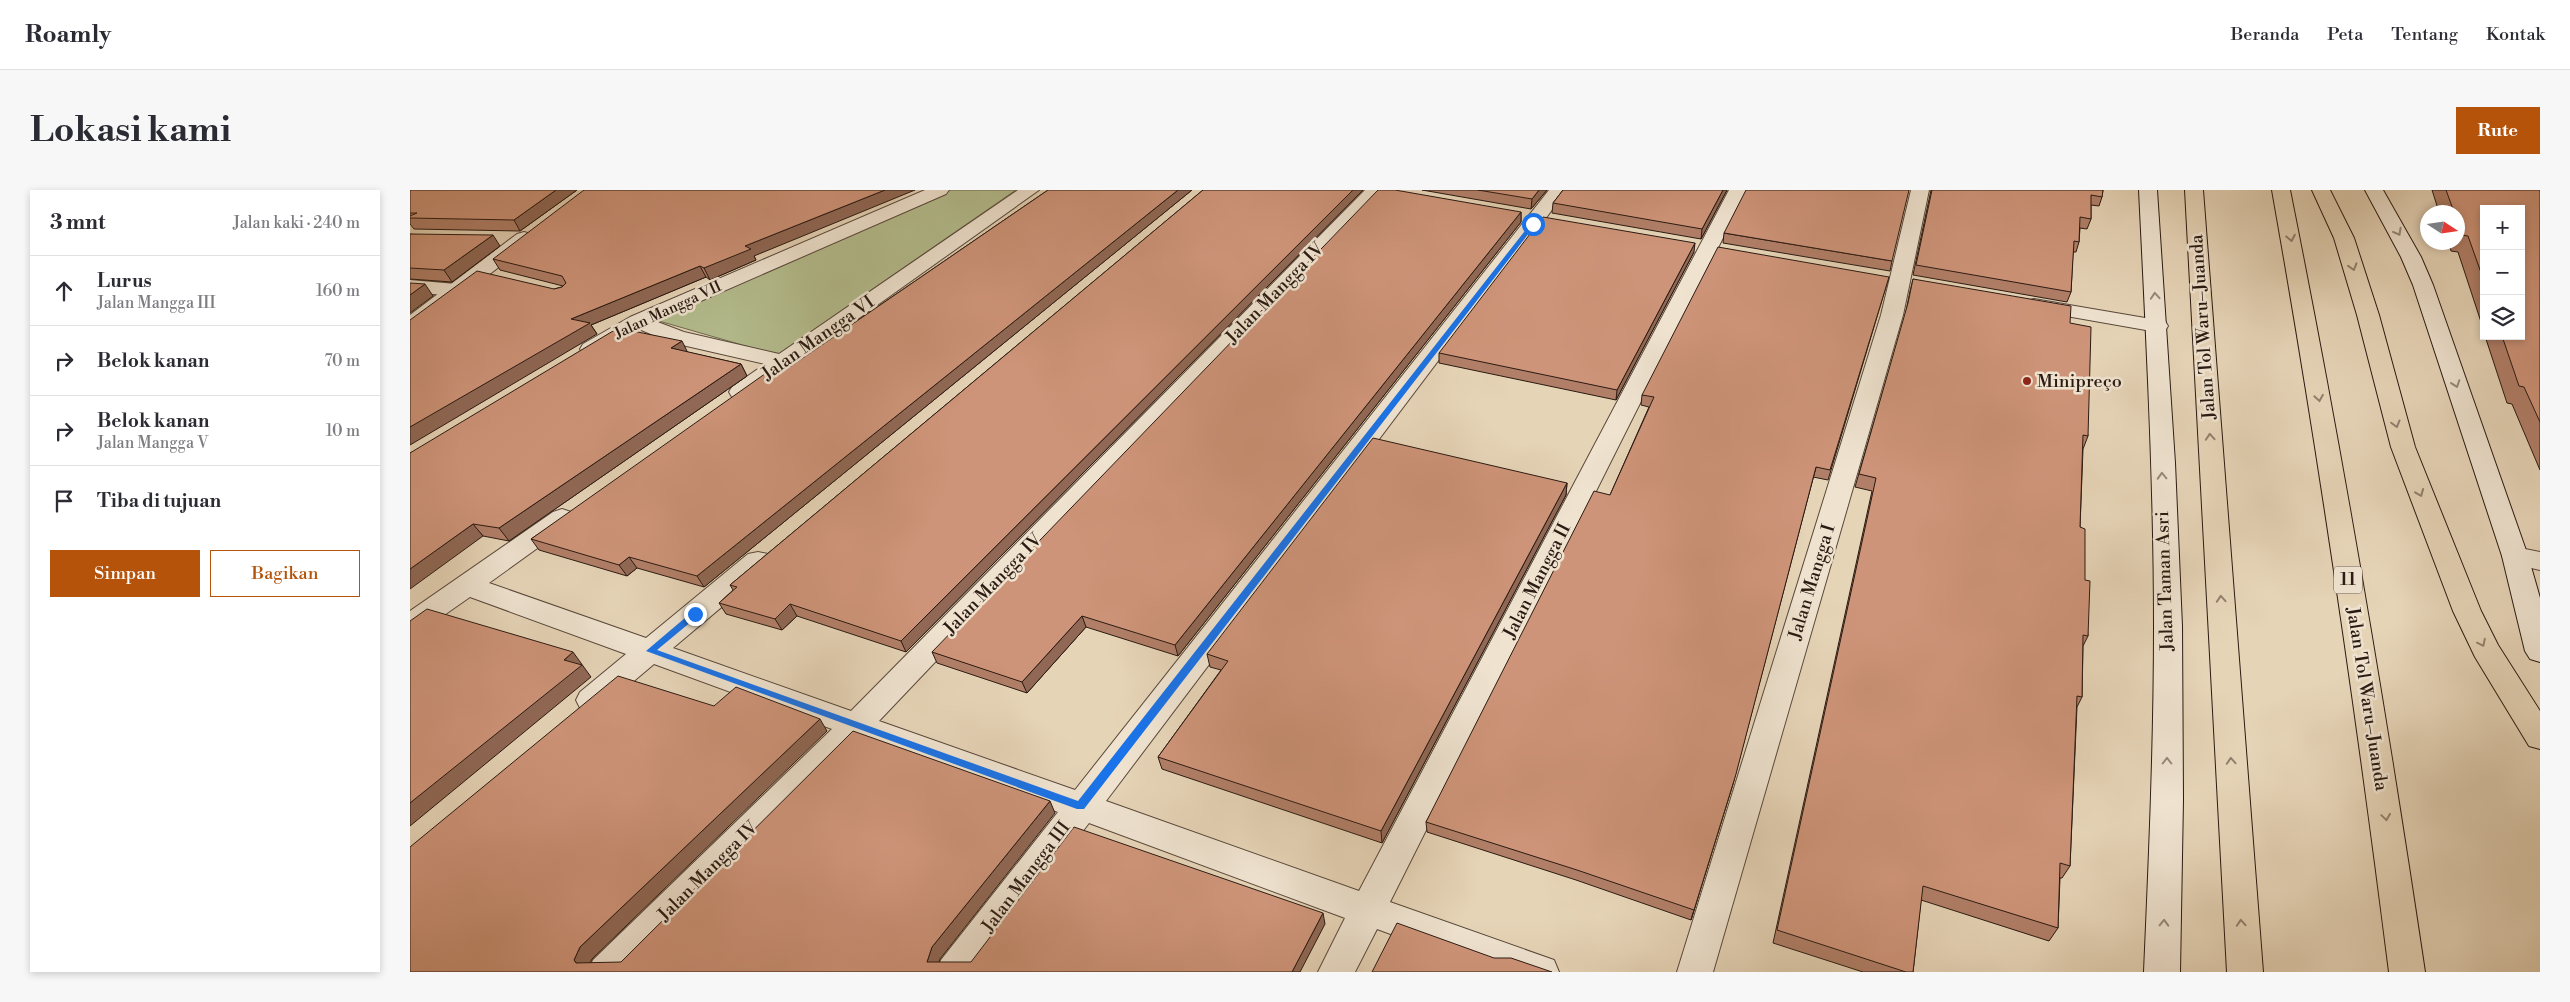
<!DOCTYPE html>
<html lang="id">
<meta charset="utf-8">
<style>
:root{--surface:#fff;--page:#f7f7f7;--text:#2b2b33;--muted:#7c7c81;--line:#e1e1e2;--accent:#b45309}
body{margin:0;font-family:"Libre Bodoni",serif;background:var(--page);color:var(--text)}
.controls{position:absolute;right:15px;top:15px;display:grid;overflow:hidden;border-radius:0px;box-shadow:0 2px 8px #0003}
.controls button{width:45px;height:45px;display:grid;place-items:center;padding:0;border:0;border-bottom:1px solid var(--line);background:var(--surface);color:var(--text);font:25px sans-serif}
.compass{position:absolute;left:2010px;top:15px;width:45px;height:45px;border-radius:50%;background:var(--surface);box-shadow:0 2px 8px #0003;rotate:102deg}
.stop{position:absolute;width:15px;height:15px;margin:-11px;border:4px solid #1a73e8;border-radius:50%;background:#fff}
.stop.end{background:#1a73e8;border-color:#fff;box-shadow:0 1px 5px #0008}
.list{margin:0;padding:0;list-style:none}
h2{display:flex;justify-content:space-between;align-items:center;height:65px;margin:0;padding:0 20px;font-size:21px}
h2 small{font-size:16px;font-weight:400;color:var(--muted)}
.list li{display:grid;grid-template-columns:32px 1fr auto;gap:15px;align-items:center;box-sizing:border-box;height:70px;padding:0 20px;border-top:1px solid var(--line)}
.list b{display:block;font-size:19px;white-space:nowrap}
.list p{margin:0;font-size:16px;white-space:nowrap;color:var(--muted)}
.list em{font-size:16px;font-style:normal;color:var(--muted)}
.actions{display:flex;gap:10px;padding:15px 20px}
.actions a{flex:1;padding:11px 0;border:1px solid var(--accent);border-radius:0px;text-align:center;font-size:18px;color:var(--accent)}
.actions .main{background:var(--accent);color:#fff}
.icon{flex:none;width:28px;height:28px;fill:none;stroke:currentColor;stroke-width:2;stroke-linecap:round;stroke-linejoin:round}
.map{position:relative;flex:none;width:2130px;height:782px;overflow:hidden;border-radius:0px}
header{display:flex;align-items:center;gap:30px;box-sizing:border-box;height:70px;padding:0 25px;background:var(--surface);border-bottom:1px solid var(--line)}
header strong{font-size:24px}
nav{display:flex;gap:28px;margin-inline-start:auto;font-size:18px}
.intro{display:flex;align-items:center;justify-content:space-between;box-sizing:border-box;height:120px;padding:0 30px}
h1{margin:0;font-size:35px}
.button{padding:12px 22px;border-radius:0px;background:var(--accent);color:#fff;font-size:18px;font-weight:700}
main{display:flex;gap:30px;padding:0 30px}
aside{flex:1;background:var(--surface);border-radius:0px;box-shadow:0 2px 8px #0003}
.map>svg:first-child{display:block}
</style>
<header>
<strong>Roamly</strong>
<nav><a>Beranda</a><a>Peta</a><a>Tentang</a><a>Kontak</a></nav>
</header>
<div class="intro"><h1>Lokasi kami</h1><a class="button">Rute</a></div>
<main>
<aside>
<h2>3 mnt<small>Jalan kaki · 240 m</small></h2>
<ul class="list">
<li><svg class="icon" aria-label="ahead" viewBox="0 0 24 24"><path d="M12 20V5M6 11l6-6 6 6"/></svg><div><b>Lurus</b><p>Jalan Mangga III</p></div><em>160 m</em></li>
<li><svg class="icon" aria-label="right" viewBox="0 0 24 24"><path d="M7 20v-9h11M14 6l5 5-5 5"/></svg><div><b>Belok kanan</b></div><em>70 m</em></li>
<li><svg class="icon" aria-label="right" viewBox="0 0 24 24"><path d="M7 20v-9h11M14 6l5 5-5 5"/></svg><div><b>Belok kanan</b><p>Jalan Mangga V</p></div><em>10 m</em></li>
<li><svg class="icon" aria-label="arrive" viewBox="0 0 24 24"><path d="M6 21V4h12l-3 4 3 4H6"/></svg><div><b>Tiba di tujuan</b></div></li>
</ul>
<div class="actions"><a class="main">Simpan</a><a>Bagikan</a></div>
</aside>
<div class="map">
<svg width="2130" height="782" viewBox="0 0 2130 782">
<rect width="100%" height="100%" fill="#e6d4b7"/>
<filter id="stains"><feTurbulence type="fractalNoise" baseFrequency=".004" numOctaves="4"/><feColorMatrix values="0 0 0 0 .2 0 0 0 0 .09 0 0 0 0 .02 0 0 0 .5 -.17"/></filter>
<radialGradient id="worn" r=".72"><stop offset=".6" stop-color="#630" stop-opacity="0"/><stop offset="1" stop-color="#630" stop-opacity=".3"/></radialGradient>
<path fill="#b4bd8e" stroke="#6f6c50" d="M540 0H606L367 165 242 129Z"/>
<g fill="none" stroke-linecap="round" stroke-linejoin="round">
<defs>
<path id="lane" d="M0 90 46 94 53 96 56 100 53 104 46 106 0 102Z"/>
<path id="street" d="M515 0H539L536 4 245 131 274 142 369 164 608 0H629L338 207 330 209 322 207 319 202 322 197 355 174 259 152 229 139C213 149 192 168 173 164L170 159 173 154 220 127Z
M955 0H974L469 531 665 600 1139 0H1157L696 611 949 701 1319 0H1337L980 712 1144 770 1149 782H1084L967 739 945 782H908L935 728 679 633 566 782H526L531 770 648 622 451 550 221 782H178L183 770 422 539 244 474 192 518 181 522 170 518 166 510 170 502 216 464 60 407 10 442 0 445V421L143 322 152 319 161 322 165 328 161 334 79 393 236 448 338 364 348 362 358 364 362 371 358 378 263 458 441 521Z
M1501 0H1519L1493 125 1303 782H1267L1471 125Z
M114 42 121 44 124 48 121 52 8 140 0 141V125L107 44Z
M1624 109 1747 130 1755 131 1758 136 1755 141 1747 142 1617 119 1614 115 1617 111Z
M2105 357 2130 362V380L2095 372 2092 366 2095 360Z"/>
<path id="secondary" d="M1729 0H1747L1765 273 1772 436 1773 609 1770 782H1734C1739 667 1744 551 1744 436 1744 291 1736 145 1729 0Z
M1955 0H1973L2011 67 2023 95 2118 366 2130 408V472L2120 469 2115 461 2092 366 2003 95 1991 67Z"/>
<path id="highway" d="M1775 0H1793L1853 782H1817Z
M1862 0H1880C1932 259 1976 520 2015 782H1979C1946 521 1908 259 1862 0Z
M1902 0H1920L1944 48 1969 125 2005 257 2071 421 2088 455 2130 521V559L2119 556 2065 467 2043 421 1981 257 1947 125 1924 48Z"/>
</defs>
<use href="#lane" stroke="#59483b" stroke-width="3"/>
<use href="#street" stroke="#59483b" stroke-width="2"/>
<use href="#secondary" stroke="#2a1a12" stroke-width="2"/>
<use href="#highway" stroke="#2a1a12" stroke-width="2"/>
<use href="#lane" fill="#efe3d0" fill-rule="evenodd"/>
<use href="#street" fill="#efe3d0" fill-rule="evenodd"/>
<use href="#secondary" fill="#efe3d0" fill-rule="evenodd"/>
<use href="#highway" fill="#e6d4b7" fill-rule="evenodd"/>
</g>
<path fill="#b17f68" stroke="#2a1a12" d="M0 0H167L110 41 4 39 0 34Z
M638 0H782L294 397 227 378 217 386 129 360 121 349 371 183Z
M793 0H953L496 462 387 426 372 440 316 424 309 413 323 400 320 395Z
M1012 0H1137L1121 19Z
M1153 0H1317L1291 49 1142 23 1143 13Z
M1521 0H1693L1692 7 1689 16 1681 15V29L1677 39 1670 38 1669 52 1666 62H1663L1661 102 1657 112 1503 85Z
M2022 0H2130V280L2102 214 2097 213 2075 146H2111L2074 19V141L2048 62 2041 61 2039 52H2048V22H2029Z
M1111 22V32L768 466 676 437 617 503 527 473 522 462Z
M1314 43 1482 71 1480 81 1313 53Z
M0 44 90 56 42 92 0 89Z
M1284 62 1206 210 1029 173V163Z
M344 66 346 70 300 90 296 87 181 135 187 144 144 99 152 97 153 96 90 80 83 69Z
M1479 87 1418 290 1403 287 1323 594 1281 730 1166 690 1017 642 1016 632 1200 305 1239 217 1231 215 1232 205Z
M1503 89 1660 133 1678 246 1673 259 1670 337 1678 446 1673 456 1672 507 1667 517 1660 676 1652 688H1650L1648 738 1639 751 1511 710 1503 782H1453L1363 753 1462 301 1445 297 1495 126 1500 101Z
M277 162 331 174 337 186 99 351 73 346 0 263Z
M1157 293 1156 305 972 653 752 579 748 567 811 480 800 477 797 464Z"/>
<path fill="#906855" stroke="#2a1a12" d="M146 0H167L110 41 104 30Z
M475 0H505L344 66 346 70 300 90 294 78 335 56Z
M768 0H782L294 397 287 386Z
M943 0H953L496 462 491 451Z
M1129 0H1137L1121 19 1122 9Z
M1313 0H1317L1291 49 1292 39Z
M1111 22V32L768 466 765 455Z
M83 45 90 56 42 92 34 80Z
M1285 53 1284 62 1206 210 1207 200Z
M290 76 296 87 181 135 187 144 0 255V237L161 129Z
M15 94 23 106 0 123V105Z
M272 151 278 163 261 158Z
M331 174 337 186 99 351 89 338Z
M1406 277 1323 594 1281 730 1284 720Z
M1157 293 1156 305 972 653 971 641Z
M63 334 73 346 0 399V379Z
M219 367 227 378 217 386 209 375Z
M380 414 387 426 372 440 365 429Z
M672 426 676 437 617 503 612 492Z
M163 462 181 487 0 636V613Z
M410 529 417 541 182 769 176 781 166 773 164 770 170 757Z
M640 611 645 623 530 769 525 782 517 772 522 757Z
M913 723 915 734 890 782H882Z"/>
<path fill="#ce9479" stroke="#2a1a12" d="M0 0H146L104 30 0 28V26L7 23H0Z
M174 0H475L335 56 341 59 294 78 290 76 161 129 180 133 0 237V130L67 81 144 99 152 97 156 93 152 86 83 69Z
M638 0H768L287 386 219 367 209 375 121 349 359 181 371 183Z
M793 0H943L491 451 380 414 365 429 309 413 327 397 320 395Z
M968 0H985L1111 22 765 455 672 426 612 492 522 462Z
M1068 0H1129L1122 9Z
M1153 0H1313L1292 39 1143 13Z
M1336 0H1499L1482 71 1314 43Z
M1522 0H1693L1692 7 1681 5V29L1670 27 1669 52 1664 51 1661 102 1506 75Z
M2036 0H2130V232L2114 197 2109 196 2092 146H2111V19H2074V91L2058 46 2051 45 2048 34V22H2044Z
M1133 27 1285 53 1207 200 1029 163Z
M0 44 83 45 34 80 0 78Z
M1308 57 1479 87 1420 280 1406 277 1326 584 1284 720 1167 680 1016 632 1184 301 1200 305 1244 207 1232 205Z
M1503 89 1661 116 1660 133 1681 137 1678 246 1673 245 1670 337 1675 339V390L1680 391 1678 446 1673 445 1672 507 1667 506 1660 676 1650 673 1648 738 1513 696 1503 782H1496L1367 740 1466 288 1449 284 1498 113Z
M0 93 15 94 0 105Z
M208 138 272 151 261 158 331 174 89 338 63 334 0 379V263Z
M963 248 1157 293 971 641 748 567 818 471 797 464Z
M17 419 163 462 154 470 172 475 0 613V431Z
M208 486 304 516 326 497 410 529 170 757 164 770 166 773 211 772 443 541 640 611 522 757 517 772H561L664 637 913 723 882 782H0V657Z
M987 733 1084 768H1101L1142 782H962Z"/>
<defs><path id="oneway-chevron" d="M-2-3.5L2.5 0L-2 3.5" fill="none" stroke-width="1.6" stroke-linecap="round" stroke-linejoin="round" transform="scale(1.25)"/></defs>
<g stroke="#96897a">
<use href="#oneway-chevron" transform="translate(1988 42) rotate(61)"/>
<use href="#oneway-chevron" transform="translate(1745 106) rotate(-94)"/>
<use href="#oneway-chevron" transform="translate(2046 194) rotate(71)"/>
<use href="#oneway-chevron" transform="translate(1752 286) rotate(-92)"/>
<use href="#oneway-chevron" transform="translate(1757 571) rotate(-90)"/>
<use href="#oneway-chevron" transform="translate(1754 733) rotate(-88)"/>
</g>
<g stroke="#91806d">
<use href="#oneway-chevron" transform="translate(1881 48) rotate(79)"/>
<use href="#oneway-chevron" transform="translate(1943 77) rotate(73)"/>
<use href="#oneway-chevron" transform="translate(1909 208) rotate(81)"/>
<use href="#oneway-chevron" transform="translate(1986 234) rotate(75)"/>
<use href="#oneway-chevron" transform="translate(1800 247) rotate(-94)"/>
<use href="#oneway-chevron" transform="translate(2010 303) rotate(68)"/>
<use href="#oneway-chevron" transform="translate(1811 409) rotate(-94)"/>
<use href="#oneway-chevron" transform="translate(2072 453) rotate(64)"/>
<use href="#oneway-chevron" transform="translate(1821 571) rotate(-94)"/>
<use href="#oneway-chevron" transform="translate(1976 627) rotate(82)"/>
<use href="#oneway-chevron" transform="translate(1831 733) rotate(-94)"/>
</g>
<path fill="#1a73e8" d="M1121 33 1126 34 674 619H667L236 461 282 422H288V426L247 460 668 611Z"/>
<circle fill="#8f2418" stroke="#efe3d0" stroke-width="2" cx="1617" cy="191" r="5"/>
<g text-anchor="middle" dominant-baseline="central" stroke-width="5" stroke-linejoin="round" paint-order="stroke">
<g font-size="15" fill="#2a1a12" stroke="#efe3d0">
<text transform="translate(258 120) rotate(-25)">Jalan Mangga VII</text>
</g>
<rect fill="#efe3d0" stroke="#65564b" stroke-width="1" x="1924" y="376.5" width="28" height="27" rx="4"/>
<g font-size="16" font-weight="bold" fill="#2a1a12">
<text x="1938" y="390">11</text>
</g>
<g font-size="18" fill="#2a1a12" stroke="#efe3d0">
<text transform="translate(865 103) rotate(-46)">Jalan Mangga IV</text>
<text transform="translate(1793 137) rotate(-94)">Jalan Tol Waru–Juanda</text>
<text transform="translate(408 148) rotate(-35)">Jalan Mangga VI</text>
<text transform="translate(1127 391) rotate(-63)">Jalan Mangga II</text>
<text transform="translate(1755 391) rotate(-92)">Jalan Taman Asri</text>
<text transform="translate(1402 392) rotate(-73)">Jalan Mangga I</text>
<text transform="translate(583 394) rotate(-46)">Jalan Mangga IV</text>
<text transform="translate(1957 509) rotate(81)">Jalan Tol Waru–Juanda</text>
<text transform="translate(298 681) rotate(-45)">Jalan Mangga IV</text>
<text transform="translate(616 687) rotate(-53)">Jalan Mangga III</text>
</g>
<g font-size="18" fill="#2a1a12" stroke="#efe3d0" text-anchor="start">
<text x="1627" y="191">Minipreço</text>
</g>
</g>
<rect width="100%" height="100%" filter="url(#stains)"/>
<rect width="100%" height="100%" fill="url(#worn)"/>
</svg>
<div class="controls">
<button>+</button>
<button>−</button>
<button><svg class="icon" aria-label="layers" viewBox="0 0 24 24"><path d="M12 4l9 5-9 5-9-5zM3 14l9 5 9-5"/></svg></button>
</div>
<svg class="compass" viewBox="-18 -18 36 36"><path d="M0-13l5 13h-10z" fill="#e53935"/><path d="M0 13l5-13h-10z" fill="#7c7c81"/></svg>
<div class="stop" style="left:1123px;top:34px"></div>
<div class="stop end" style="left:285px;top:424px"></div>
</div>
</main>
